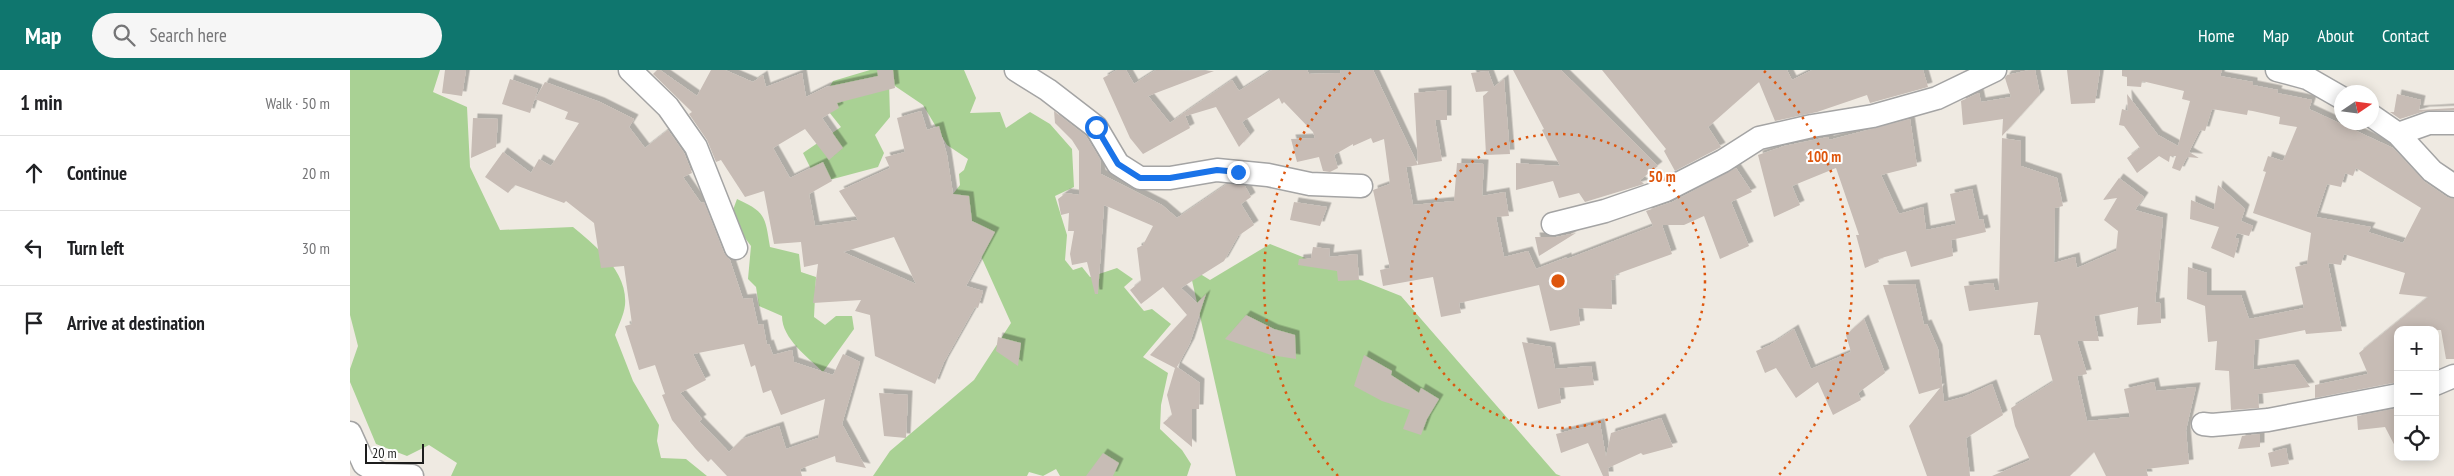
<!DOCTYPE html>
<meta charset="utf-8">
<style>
:root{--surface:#fff;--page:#f6f6f6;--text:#202124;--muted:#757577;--line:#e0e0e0;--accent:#0f766e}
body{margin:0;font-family:"PT Sans Narrow",sans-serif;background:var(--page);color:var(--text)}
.controls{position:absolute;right:15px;bottom:15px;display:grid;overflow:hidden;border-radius:10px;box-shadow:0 2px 12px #0003}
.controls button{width:45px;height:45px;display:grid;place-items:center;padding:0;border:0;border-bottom:1px solid var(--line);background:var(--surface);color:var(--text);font:25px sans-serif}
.compass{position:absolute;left:1984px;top:15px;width:45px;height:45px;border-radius:50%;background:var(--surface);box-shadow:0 2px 12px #0003;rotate:77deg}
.scale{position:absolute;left:15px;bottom:12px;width:59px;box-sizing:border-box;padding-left:5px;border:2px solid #1d1d1d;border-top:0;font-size:14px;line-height:18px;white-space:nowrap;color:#1d1d1d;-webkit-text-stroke:4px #fff;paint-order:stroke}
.stop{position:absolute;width:15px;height:15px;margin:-11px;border:4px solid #1a73e8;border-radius:50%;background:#fff}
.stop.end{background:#1a73e8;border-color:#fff;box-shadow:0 1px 5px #0008}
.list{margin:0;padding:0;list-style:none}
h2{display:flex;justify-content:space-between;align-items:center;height:65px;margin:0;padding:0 20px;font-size:21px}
h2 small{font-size:16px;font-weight:400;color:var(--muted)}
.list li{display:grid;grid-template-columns:32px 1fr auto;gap:15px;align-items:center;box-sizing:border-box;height:75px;padding:0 20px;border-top:1px solid var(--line)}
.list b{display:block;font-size:19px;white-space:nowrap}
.list em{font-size:16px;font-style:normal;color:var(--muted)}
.icon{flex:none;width:28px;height:28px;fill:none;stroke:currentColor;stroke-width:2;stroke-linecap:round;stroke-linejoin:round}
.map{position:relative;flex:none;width:2104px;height:406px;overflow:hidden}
header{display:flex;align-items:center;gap:30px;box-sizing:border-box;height:70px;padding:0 25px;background:var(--accent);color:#fff}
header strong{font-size:24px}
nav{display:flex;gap:28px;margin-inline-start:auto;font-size:18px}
.search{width:350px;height:45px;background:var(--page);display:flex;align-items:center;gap:12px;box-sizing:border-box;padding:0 18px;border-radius:28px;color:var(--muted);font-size:19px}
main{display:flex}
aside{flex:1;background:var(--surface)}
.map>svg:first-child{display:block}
</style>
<header>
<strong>Map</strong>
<div class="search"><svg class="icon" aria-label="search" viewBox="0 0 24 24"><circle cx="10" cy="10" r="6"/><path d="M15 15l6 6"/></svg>Search here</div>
<nav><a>Home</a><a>Map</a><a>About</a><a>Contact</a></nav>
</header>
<main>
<aside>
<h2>1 min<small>Walk · 50 m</small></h2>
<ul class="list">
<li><svg class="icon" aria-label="ahead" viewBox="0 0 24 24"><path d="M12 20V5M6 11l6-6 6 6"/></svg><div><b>Continue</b></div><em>20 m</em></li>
<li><svg class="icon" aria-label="left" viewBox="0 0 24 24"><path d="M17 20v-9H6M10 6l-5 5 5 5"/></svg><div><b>Turn left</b></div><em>30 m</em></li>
<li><svg class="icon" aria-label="arrive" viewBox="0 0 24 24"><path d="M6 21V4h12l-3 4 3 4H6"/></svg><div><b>Arrive at destination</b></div></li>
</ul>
</aside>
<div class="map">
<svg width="2104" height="406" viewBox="0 0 2104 406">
<defs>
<filter id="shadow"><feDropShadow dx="4.5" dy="-4.5" stdDeviation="0" flood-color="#0004"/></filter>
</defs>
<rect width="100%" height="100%" fill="#efeae2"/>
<path fill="#a9d194" d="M0 0H90L83 22 117 37 120 97 150 160 223 157C246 176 278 202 275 235 274 245 268 256 265 265L283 311 309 355 307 371 311 388 336 389 357 406H101L107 393 79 375 57 386 26 374 0 312V299L8 276 0 245Z
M520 0H614L626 28 620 43 650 42 656 58 680 42 700 54 722 79 724 117 705 126 717 165 715 190 723 200 732 197 740 207 767 198 783 209 774 217 794 241 802 239 821 254 793 287 818 303 811 335 810 359 832 380 841 394 837 406H710L706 399 693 406 679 402 677 406H523L540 381 624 310 661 253 603 124 610 115 609 104 614 100 618 89 597 75 573 35 539 12 540 47 525 65 534 83 528 97 468 113 453 83 491 57 471 32 483 11Z
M387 129C416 142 415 147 420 177L449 184 451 202 466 207 464 247 475 255 486 246H502L504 259 473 302C458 287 432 269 432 246L409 236 406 217 398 209 401 176 380 148Z
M920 174 1051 226 1206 404 1211 406H886L839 197 860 210Z"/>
<path fill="#c7bcb5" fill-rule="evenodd" filter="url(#shadow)" d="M95 0H116L112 26 92 23Z
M307 0H310L347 26 361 0H375L403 12 413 5 416 17 452 3 456 27 476 17 528 6 527 0H543L545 18 487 33 489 38 472 48 493 78 479 90 455 59 423 78 440 108 473 92 482 111 459 124 465 156 508 150 489 121 540 98 535 87 555 82 547 48 571 41 577 60 589 56 597 85 603 124 619 126 622 151 645 162 616 216 633 221 628 238 625 237 594 292 585 314 525 286 520 245 505 241 511 230 463 233 468 194 454 197 451 172 424 174 414 121 395 127 371 90 366 92 357 70 339 44 342 42 303 4ZM544 167 566 214 493 182Z
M767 0H776L784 14 806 0 864 1 798 26 820 53 834 43 840 58 793 84 780 68 753 8Z
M922 0H957L959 4 991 3 990 0H1023L1068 95 1056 97 1063 135 1104 131 1107 93 1134 94 1132 126 1155 122 1159 146 1146 147 1154 187 1178 181 1186 199 1217 187V189L1303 156 1296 141 1322 132 1386 98 1402 122 1381 132 1399 176 1370 189 1354 146 1334 155H1312L1322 184 1264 205 1265 209 1261 210 1262 239 1228 238 1230 255 1200 261 1189 215 1109 233 1111 243 1091 247 1083 207 1033 216 1030 200 1040 198 1023 120 1040 114 1034 69 1023 73 1021 68 1003 76V74L984 85 988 98 980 102 973 101 969 87 947 92 941 69 965 68 963 62 934 32 932 34 929 28 892 52 900 65 889 77 866 37 836 46 834 43 882 10 889 21Z
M1163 0H1211L1308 96 1290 110 1294 114 1235 132 1229 123 1209 128 1203 111 1166 120V93L1210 96 1192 60 1194 59Z
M1252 0H1437L1442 10 1462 0H1573L1578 17 1520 33 1517 25 1467 42 1425 51 1409 12 1358 57 1371 77 1325 101 1314 81 1316 79Z
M1679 0H1685L1690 24 1652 66 1653 49 1613 55 1611 31 1629 23 1631 32 1661 27 1655 8 1657 5Z
M1717 0H1750L1745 33 1721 34Z
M1772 0H1872L1870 6 1903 12V15L1928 20 1927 23 1962 30 1959 39 2043 78 2075 112 2097 127 2104 129V289H2096L2091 260H2048V278L2046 280 2048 312 1965 328V315L2018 304 2009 283 2078 227 2049 224 2055 203 1994 184 1991 195 1978 193 1992 261 1956 264 1955 260 1905 270 1903 300 1944 294 1960 317 1908 324 1909 338 1881 340 1879 301 1865 300 1867 271 1858 272 1855 236 1837 229 1838 197 1857 203V225H1891L1899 249 1954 238 1945 197 1957 194 1961 163 1903 143 1916 102 1913 101 1918 86 1933 91 1947 57 1929 54 1930 47 1898 40 1897 45 1862 39 1855 61 1850 60 1839 82 1849 88 1837 87 1830 101 1822 98 1826 86H1820L1819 92 1809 86 1787 103 1777 88 1790 78 1774 56 1769 55 1772 39 1778 41 1777 24 1808 65 1828 76 1840 31 1832 29 1834 21 1792 11 1791 17 1777 16V7L1772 6ZM2006 98 2071 138 2053 173 2018 162 2021 157 1966 147 1977 114 1991 117 1995 103 2003 106Z
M1138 1 1144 17 1154 9 1160 84 1136 85 1133 26 1139 21 1126 22 1121 3Z
M160 9 188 19 180 43 152 34Z
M195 12 250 32 284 49 279 57 295 78 318 60 334 83 342 103 333 107 351 133 354 132 374 183 380 190 393 229 402 228 408 255 413 254 417 275 419 274 423 285 442 280 444 292 483 305 493 284 510 292 492 354 516 398 486 392 485 386 450 399 452 406H377L361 389 358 392 345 378 322 350 312 325 315 324 305 295 289 300 275 256 282 254 274 196 251 198 244 153 216 131 214 133 165 115 158 123 135 107 153 82 181 103 189 89 201 96 229 53 215 49 218 42 185 29ZM394 274 401 297 405 295 413 323 421 320 431 345 475 329 468 368 436 379 429 356 392 369 379 382 349 351 352 349 330 323 356 310 343 284Z
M1097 20V50H1085L1092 91 1068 95 1064 23Z
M2047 24 2071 30 2069 40 2104 38V40L2075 41 2050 49 2040 42H2044Z
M704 41 736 66 750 89 751 104 812 135 827 148 877 114 895 116 901 127 891 134 904 155 888 166 874 191 831 218 847 233 856 224 840 273 827 297 850 313 849 339H842V377L813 353 822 345 817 325 825 298 800 285 837 245 813 217 791 234 780 220 791 211 787 178 793 175 803 156 754 135 748 224H745L737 192 722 195 720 184 724 161H718L719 143 711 145 708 129 716 123 729 125V81L722 70 705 53Z
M123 48 148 49 146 77 121 88Z
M1560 49 1567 96 1531 105 1549 144 1573 137 1576 160 1606 154 1600 124 1622 119 1629 150 1633 149 1636 162 1601 170 1603 186 1561 197 1556 181 1528 189 1529 192 1515 198 1506 165H1509L1486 98 1442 116 1450 135 1424 147 1408 85 1434 76 1478 67 1479 70Z
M1652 68 1671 71V96L1707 108 1713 136 1705 138 1704 193 1725 187 1727 198 1766 181 1768 161 1754 150 1767 128 1753 130 1769 108 1794 127 1785 140 1813 148 1805 233 1810 232 1811 253 1787 255 1788 237 1744 246 1749 271H1727L1737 304 1727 306 1737 351 1780 347 1774 319 1804 312 1806 321 1846 317 1836 360 1839 394 1796 399 1798 406H1756L1744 382 1720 406H1642L1680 390 1665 356 1661 338 1703 312 1690 265H1684L1688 232 1619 241 1614 216 1643 213 1645 221 1649 220Z
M1868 115 1895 139 1891 151 1903 156 1899 166 1887 163 1885 168 1889 169 1884 188 1861 178 1869 157 1840 149 1841 130 1864 140Z
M944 132 977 137 970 156 940 150Z
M1226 163 1189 186 1185 167H1206Z
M963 177 980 179 979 187 1007 184 1009 210 988 211 987 201 948 195 949 189 961 188Z
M1565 214 1574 255 1577 254 1588 279 1594 332 1613 327 1642 314 1653 345 1616 368 1620 406H1577L1559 356 1590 318 1569 324 1533 215Z
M896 245 924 259 945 265 946 289 921 285 875 269Z
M1514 249 1535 303 1508 323 1511 330 1483 345 1468 312 1446 328 1426 298 1415 303 1406 281 1420 275 1444 259 1461 299 1501 282 1496 265Z
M648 267 671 273 668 296 646 281Z
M1172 272 1201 277 1205 299 1241 296 1244 315 1209 318 1211 333 1188 339Z
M1014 285 1042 301 1041 305 1069 323 1071 318 1089 329 1077 349 1071 365 1053 359 1060 340 1032 331 1004 316Z
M529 323 558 325 556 368 534 366Z
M2048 338V382L2035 357 2008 360 2007 346Z
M1311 348 1323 377 1293 385 1291 383 1258 398 1259 406H1253L1238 373 1211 383 1206 364 1250 353 1256 387 1261 363Z
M1910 364V377L1888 379 1892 366Z
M1936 378 1939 394 1921 397 1918 383Z
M753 383 769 393 763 406H736Z"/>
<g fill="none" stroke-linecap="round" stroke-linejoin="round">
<defs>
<path id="minor" d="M280 0 318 37 346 77 386 178
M666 0 698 20 746 57 768 94 790 108H820L867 100 918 105 960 114 1011 116
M1927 0 1957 8 1992 28
M2022 46 2048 64 2082 101 2104 116
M2048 64 2079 53H2104
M1203 154 1255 141 1316 120 1373 91 1409 68 1462 56 1523 46 1587 28 1645 0
M2085 314 2104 306
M1853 354 1862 355 1918 350 2048 325
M0 363 14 394 32 405 62 406"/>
</defs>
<use href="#minor" stroke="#a4a4a4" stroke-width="25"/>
<use href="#minor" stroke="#fff" stroke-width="22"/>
</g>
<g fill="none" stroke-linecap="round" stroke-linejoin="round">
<path stroke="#1a73e8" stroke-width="6" d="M746 57 768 94 790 108H820L867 100 888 102"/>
</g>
<g fill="none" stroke="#de560d" stroke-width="2.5" stroke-dasharray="2.5 5">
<circle cx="1208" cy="211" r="147"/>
<path d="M988 406A294 294 0 0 1 1002 1M1414 1A294 294 0 0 1 1428 406"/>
</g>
<circle cx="1208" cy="211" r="8" fill="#de560d" stroke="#fff" stroke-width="2.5"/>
<g font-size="15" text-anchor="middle" font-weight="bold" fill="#de560d" stroke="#fff" stroke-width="4" stroke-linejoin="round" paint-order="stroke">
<text x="1474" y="92">100 m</text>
<text x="1312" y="112">50 m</text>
</g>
</svg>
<div class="controls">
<button>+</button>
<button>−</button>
<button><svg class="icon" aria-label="locate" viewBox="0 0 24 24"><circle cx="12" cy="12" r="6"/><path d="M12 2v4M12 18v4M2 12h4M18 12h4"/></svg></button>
</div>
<svg class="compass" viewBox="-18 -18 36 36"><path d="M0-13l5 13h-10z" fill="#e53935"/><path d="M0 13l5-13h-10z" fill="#757577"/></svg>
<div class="scale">20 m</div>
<div class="stop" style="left:746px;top:57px"></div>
<div class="stop end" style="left:888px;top:102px"></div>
</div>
</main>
